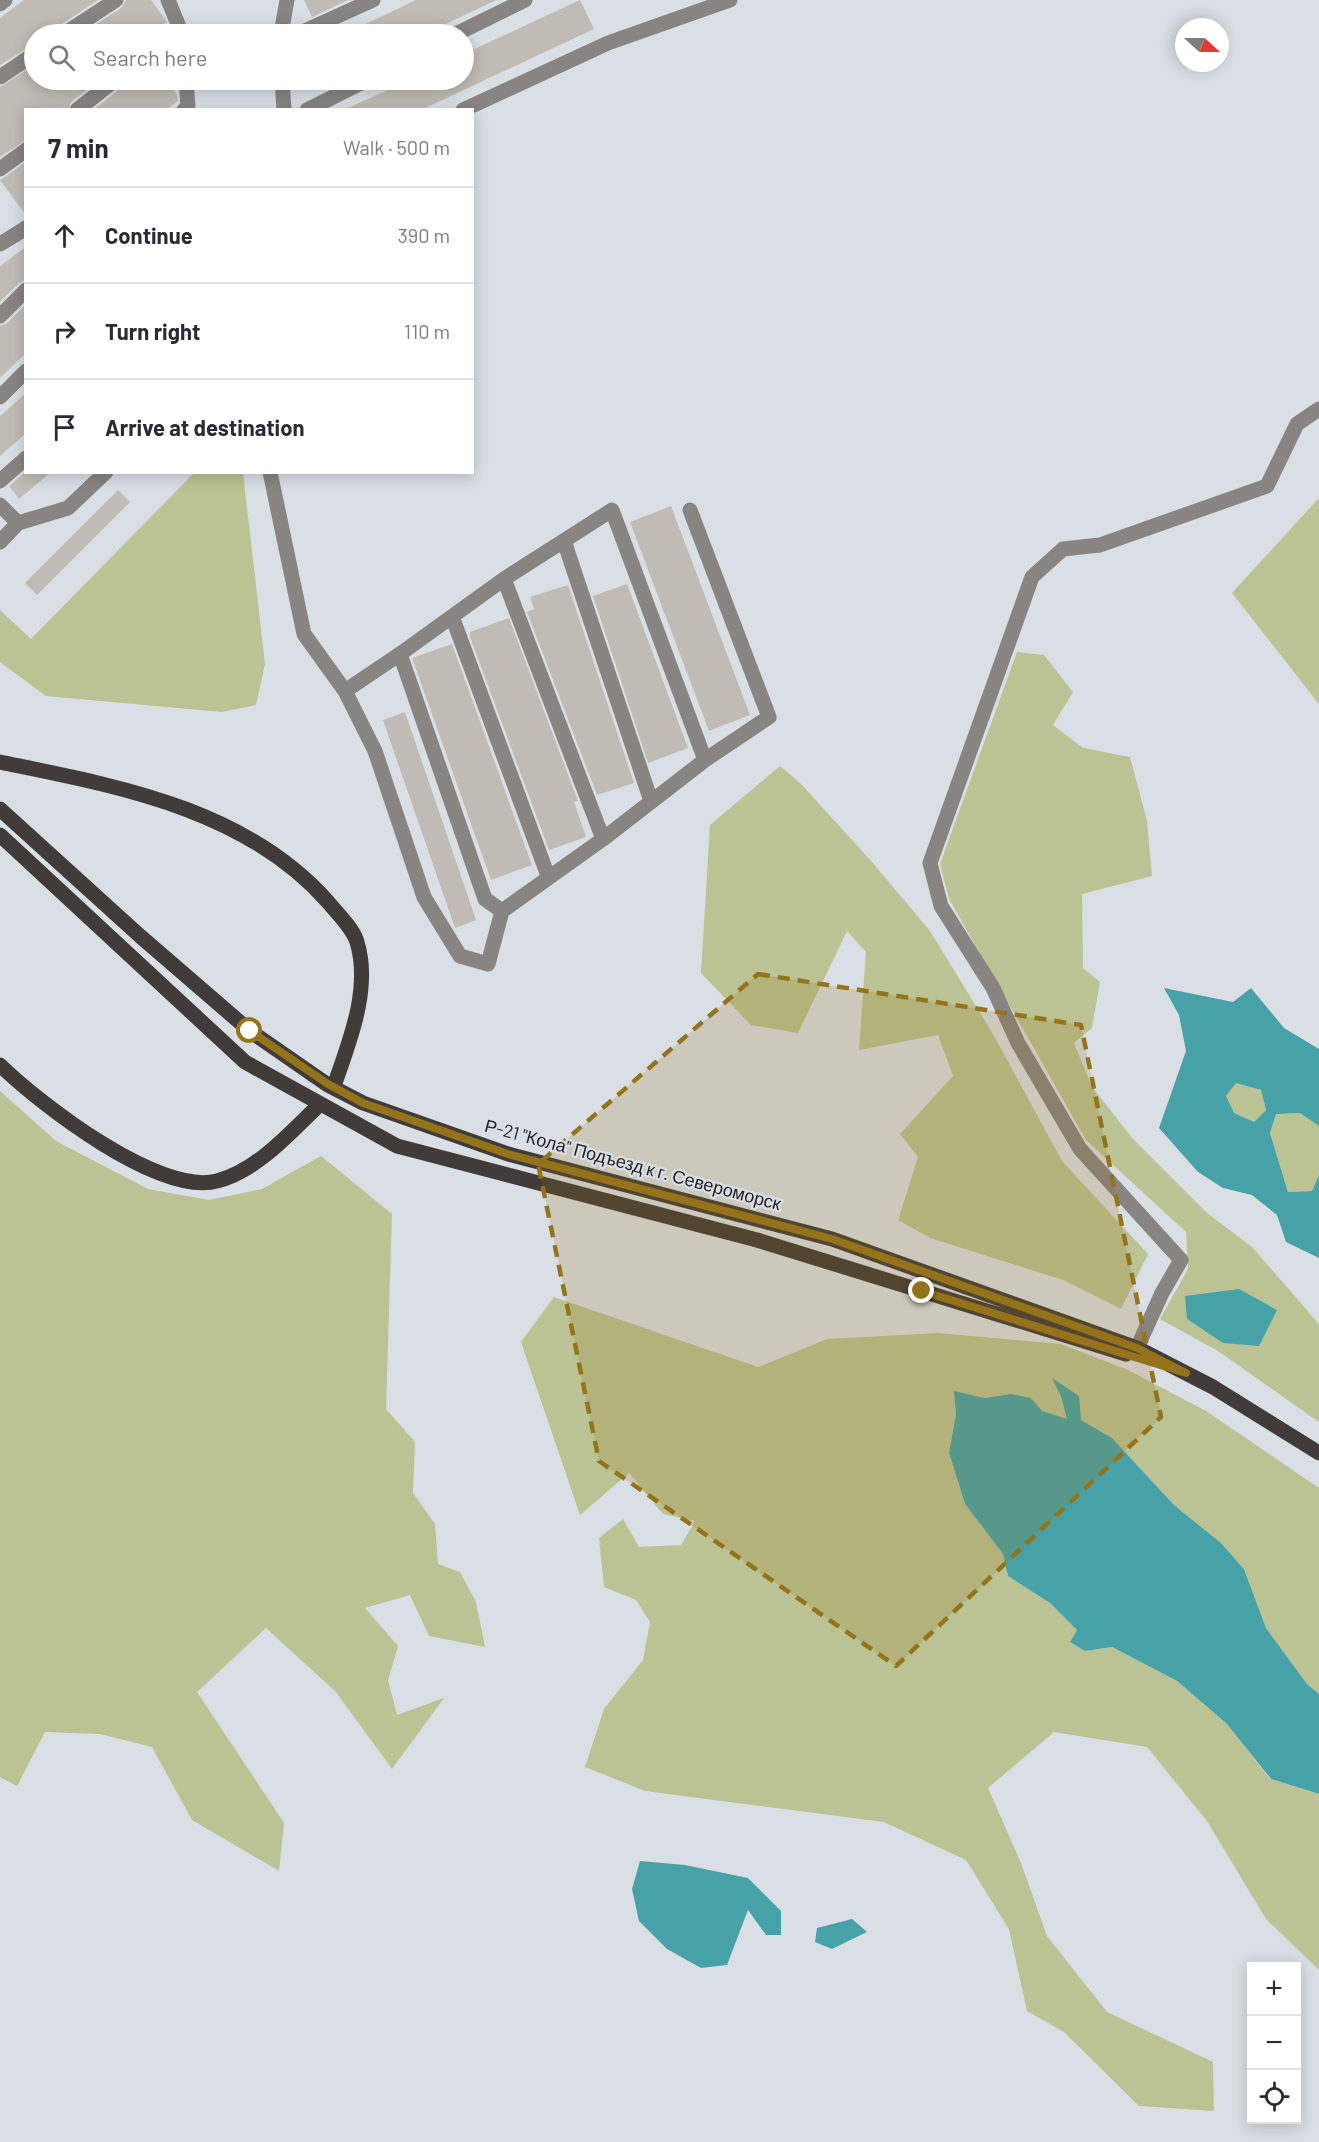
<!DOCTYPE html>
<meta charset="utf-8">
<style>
:root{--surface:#fff;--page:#f2f2f3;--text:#2b2b33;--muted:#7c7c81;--line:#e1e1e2}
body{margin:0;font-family:Barlow,sans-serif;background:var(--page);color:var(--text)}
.controls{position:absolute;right:18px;bottom:18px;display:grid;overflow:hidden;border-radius:0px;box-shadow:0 3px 15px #0003}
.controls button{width:54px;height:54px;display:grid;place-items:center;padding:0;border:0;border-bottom:2px solid var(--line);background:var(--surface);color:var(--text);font:30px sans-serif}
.compass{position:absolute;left:1175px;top:18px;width:54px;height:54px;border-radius:50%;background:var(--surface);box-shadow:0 3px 15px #0003;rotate:111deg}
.stop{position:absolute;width:18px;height:18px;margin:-14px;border:4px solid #94741b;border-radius:50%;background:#fff}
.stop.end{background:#94741b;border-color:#fff;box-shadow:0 2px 6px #0008}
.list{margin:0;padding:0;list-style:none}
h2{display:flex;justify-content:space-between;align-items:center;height:78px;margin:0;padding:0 24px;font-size:26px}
h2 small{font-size:20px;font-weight:400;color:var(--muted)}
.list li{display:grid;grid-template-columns:39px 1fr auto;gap:18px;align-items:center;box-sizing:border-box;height:96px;padding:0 24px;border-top:2px solid var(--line)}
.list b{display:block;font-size:22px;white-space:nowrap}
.list em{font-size:20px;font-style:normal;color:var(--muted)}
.icon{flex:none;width:33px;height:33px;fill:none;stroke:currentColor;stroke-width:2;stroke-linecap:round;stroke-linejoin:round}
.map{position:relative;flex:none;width:1319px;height:2142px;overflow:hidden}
.search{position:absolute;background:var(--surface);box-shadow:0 3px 15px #0003;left:24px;top:24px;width:450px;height:66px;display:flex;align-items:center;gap:15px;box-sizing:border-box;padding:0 21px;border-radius:33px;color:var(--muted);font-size:22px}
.panel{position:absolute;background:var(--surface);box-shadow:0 3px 15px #0003;left:24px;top:108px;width:450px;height:366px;border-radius:0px}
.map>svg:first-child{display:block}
</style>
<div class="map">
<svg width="1319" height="2142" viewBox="0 0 1319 2142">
<rect width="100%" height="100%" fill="#dadfe5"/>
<path fill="#bbc293" d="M194 473H243L265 664 256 705 222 712 46 696 0 662V610L31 639Z
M1319 498V704L1232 593Z
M1017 652 1044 655 1073 692 1053 725 1083 748 1130 757 1147 821 1152 876 1082 894 1083 968 1100 982 1092 1028 1074 1043 1092 1087 1133 1139 1207 1213 1252 1247 1319 1324V1422L1218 1351 1160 1319 1188 1269 1186 1232 1086 1140 949 899 940 864Z
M780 766 801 784 872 862 930 931 993 1034 1062 1161 1148 1254 1121 1309 1063 1280 930 1238 898 1220 918 1157 900 1134 953 1076 938 1035 859 1050 866 952 847 931 798 1033 751 1025 701 973 710 825Z
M1236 1083 1261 1090 1266 1110 1254 1122 1234 1113 1225 1096Z
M0 1091 56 1141 148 1189 209 1200 262 1189 321 1156 392 1214 386 1409 415 1442 413 1493 435 1524 438 1564 460 1572 476 1602 485 1647 429 1636 410 1595 365 1608 398 1646 388 1680 397 1715 444 1698 392 1769 336 1692 266 1628 197 1692 284 1823 279 1871 192 1820 152 1747 100 1734 45 1732 17 1786 0 1777Z
M1300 1113 1319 1126V1175L1312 1191 1288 1192 1270 1133 1276 1114Z
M554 1297 758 1367 827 1339 938 1333 1061 1344 1128 1370 1206 1411 1319 1488V1694L1307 1684 1266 1628 1244 1569 1221 1543 1174 1505 1112 1438 1081 1420 1061 1396 1068 1420 1042 1411 1011 1394 984 1398 955 1392 956 1414 949 1453 965 1504 1003 1554 1008 1576 1050 1603 1077 1630 1070 1642 1085 1651 1112 1647 1177 1681 1226 1723 1270 1779 1319 1794V1970L1266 1919 1207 1821 1147 1747 1054 1732 988 1788 1021 1863 1047 1936 1107 2012 1213 2062 1214 2111 1139 2106 1064 2032 1027 2011 1009 1929 966 1860 884 1822 645 1791 585 1767 604 1709 643 1660 650 1622 636 1600 604 1587 599 1538 623 1519 639 1547 681 1545 695 1521 663 1514 629 1473 580 1515 521 1342Z"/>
<path fill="#46a2a6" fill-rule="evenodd" d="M1164 988 1233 1002 1251 988 1284 1028 1319 1049V1126L1300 1113 1276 1114 1270 1133 1288 1192 1312 1191 1319 1175V1258L1286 1242 1277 1215 1252 1195 1223 1188 1198 1172 1159 1128 1186 1051 1179 1015ZM1236 1083 1261 1090 1266 1110 1254 1122 1234 1113 1226 1096Z
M1239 1289 1277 1310 1259 1346 1223 1343 1187 1319 1185 1296Z
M1052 1378 1079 1396 1081 1420 1112 1438 1174 1505 1221 1543 1244 1569 1266 1628 1307 1684 1319 1694V1794L1271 1779 1226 1723 1177 1681 1112 1647 1085 1651 1070 1642 1077 1630 1050 1603 1008 1576 1003 1554 965 1504 949 1453 956 1414 954 1391 984 1398 1011 1394 1031 1398 1042 1411 1067 1419 1061 1396Z
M640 1861 685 1865 748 1878 781 1911V1935H766L748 1910 727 1965 701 1968 667 1949 639 1921 632 1889Z
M852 1919 867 1932 832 1949 815 1942 817 1928Z"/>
<path fill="#c0bbb5" d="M24 0H98L59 26 54 34H34V44L0 65V18Z
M126 0H151L167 22 151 34H81L121 8Z
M304 0H348L312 17Z
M416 0H496L425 34H345Z
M580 0 594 29 421 110H344L409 80H464V54Z
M34 65V80H100L71 102 68 110H26V140L0 157V87Z
M125 80H166L177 95 178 101 166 110H93L121 88Z
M26 162V215L0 180Z
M26 247V280L19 283 0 302V266Z
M26 304V353L0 378V326L7 323Z
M26 393V433L0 456V416Z
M25 472H51L19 499 9 486Z
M118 490 130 502 37 595 25 583Z
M671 506 750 715 709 731 630 522Z
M627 584 688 748 648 763 593 596Z
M568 585 634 783 597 795 527 612 534 609 530 597Z
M509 618 578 801 574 802 586 837 549 850 470 637V632Z
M452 644 532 865 491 880 412 658Z
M405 712 476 920 455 928 383 720Z"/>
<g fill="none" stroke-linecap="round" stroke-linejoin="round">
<path stroke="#878482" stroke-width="15" d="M168 0 180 29 173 34
M0 4 5 0
M64 34 116 0
M281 34 287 0
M298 34 373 0
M456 34 525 0
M0 77 34 54
M282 80 284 110
M77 110 115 80
M184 110 188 106 186 80
M307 110 367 80
M463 110 608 43 730 0
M0 169 26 150
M0 244 26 228
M0 316 26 290
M0 397 26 371
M270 472 304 634 345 691 375 751 424 897 460 956 488 964 502 911 485 899 400 654 504 579 612 510 705 760
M0 481 26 458
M0 505 18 523 68 508 106 472
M564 541 651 801
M0 542 18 523
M504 579 603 839
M453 619 548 876
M345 691 400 654
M502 911 603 839 705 760 769 717 690 510
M1137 1348 1162 1293 1181 1260 1080 1149 1018 1043 993 988 941 906 930 863 1032 577 1063 549 1100 545 1267 486 1297 424 1319 409"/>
<path stroke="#413b39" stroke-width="15" d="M0 762C116 786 245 808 328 902 337 913 353 928 357 942 371 988 350 1040 335 1083
M0 809 140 936 250 1031 328 1085 363 1103 508 1154 832 1239 1137 1348 1213 1387 1319 1453
M0 835 245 1062 397 1146 757 1240 1126 1354
M0 1065C40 1104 159 1196 217 1181 256 1171 288 1135 316 1108"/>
</g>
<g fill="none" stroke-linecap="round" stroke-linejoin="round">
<path stroke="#94741b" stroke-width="8" d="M250 1031 328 1084 363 1103 508 1154 832 1239 1137 1348 1186 1373 922 1291"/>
</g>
<path fill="#94741b" fill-opacity="0.2" stroke="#94741b" stroke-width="4.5" stroke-dasharray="12 8" stroke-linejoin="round" d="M758 974 1081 1025 1161 1417 896 1666 599 1461 538 1164Z"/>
<g text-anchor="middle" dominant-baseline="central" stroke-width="4.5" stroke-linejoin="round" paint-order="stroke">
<g font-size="18" fill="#1e1f22" stroke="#dadfe5">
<text transform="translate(633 1164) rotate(15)">Р-21 "Кола" Подъезд к г. Североморск</text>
</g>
</g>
</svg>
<div class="controls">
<button>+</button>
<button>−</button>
<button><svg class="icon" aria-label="locate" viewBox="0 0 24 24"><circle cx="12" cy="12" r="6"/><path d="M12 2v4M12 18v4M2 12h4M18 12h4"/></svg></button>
</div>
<svg class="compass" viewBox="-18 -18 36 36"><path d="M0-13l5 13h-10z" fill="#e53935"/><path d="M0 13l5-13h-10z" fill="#7c7c81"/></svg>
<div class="stop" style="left:250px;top:1031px"></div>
<div class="stop end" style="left:922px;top:1291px"></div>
<div class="search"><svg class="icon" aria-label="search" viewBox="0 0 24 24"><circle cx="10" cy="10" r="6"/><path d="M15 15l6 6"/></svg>Search here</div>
<section class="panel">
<h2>7 min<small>Walk · 500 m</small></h2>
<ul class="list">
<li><svg class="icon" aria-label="ahead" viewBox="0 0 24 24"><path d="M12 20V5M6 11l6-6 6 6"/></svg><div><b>Continue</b></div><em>390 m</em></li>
<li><svg class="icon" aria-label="right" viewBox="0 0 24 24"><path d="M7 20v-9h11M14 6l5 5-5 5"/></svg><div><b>Turn right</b></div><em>110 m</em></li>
<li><svg class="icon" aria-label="arrive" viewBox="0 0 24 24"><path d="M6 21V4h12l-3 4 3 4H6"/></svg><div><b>Arrive at destination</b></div></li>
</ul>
</section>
</div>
